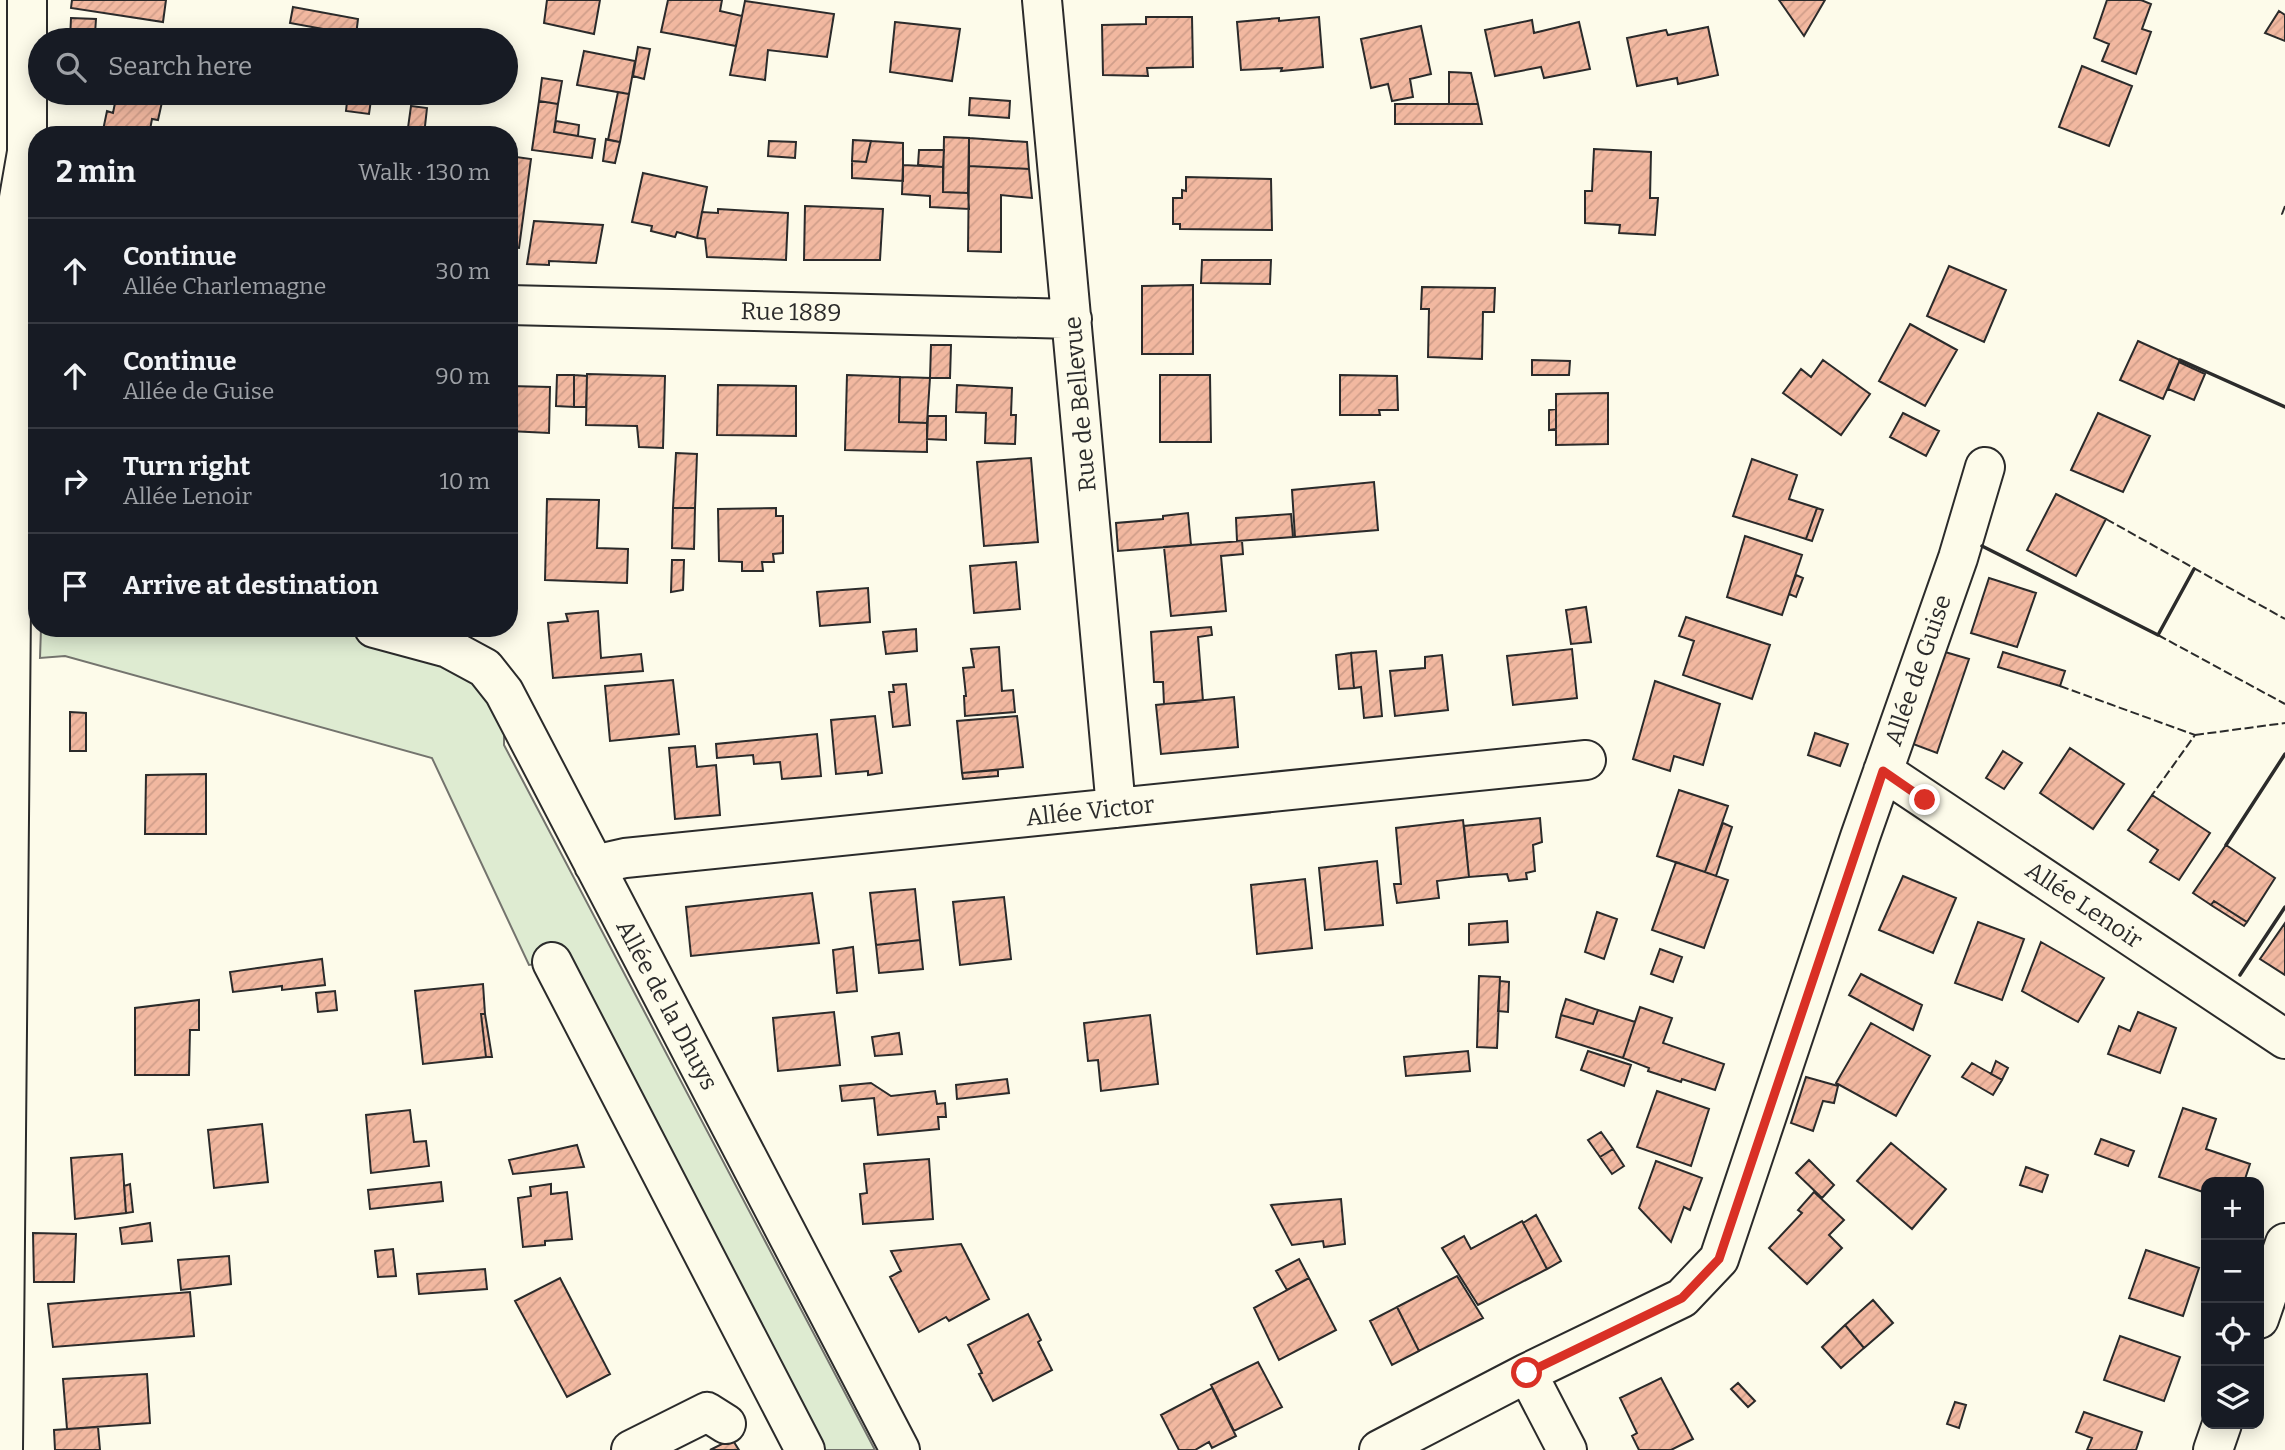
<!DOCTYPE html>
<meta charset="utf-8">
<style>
:root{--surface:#171b24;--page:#20242c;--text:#f1f3f6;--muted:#9ea1a6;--line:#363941}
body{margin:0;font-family:Bitter,serif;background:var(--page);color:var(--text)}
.controls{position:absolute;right:21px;bottom:21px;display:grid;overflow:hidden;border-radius:14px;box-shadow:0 4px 18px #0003}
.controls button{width:63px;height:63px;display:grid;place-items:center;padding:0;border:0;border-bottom:2px solid var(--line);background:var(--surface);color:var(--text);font:35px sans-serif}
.stop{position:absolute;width:21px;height:21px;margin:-16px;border:5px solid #d93025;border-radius:50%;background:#fff}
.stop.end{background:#d93025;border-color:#fff;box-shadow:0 2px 7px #0008}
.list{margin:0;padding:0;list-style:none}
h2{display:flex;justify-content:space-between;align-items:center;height:91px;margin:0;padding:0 28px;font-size:30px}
h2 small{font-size:23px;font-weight:400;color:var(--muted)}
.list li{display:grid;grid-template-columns:46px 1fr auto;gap:21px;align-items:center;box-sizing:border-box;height:105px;padding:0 28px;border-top:2px solid var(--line)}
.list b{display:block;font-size:26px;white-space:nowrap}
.list p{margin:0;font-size:23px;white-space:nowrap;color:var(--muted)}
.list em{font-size:23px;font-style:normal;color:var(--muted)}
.icon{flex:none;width:38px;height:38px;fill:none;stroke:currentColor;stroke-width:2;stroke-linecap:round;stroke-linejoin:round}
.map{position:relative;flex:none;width:2285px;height:1450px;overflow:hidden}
.search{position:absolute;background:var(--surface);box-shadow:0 4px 18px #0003;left:28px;top:28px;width:490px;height:77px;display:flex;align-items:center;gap:18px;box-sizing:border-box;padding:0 24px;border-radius:38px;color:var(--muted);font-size:26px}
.panel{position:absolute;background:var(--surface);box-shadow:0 4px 18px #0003;left:28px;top:126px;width:490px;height:511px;border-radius:28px}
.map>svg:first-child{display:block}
</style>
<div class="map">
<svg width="2285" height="1450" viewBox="0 0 2285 1450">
<defs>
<pattern id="building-hatch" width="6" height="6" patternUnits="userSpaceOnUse" patternTransform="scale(1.75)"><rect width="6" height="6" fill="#f2b8a0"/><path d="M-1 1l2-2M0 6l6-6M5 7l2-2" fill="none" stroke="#d09e8a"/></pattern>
</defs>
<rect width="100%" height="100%" fill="#fdfbea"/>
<path fill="#deebd1" stroke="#74746e" stroke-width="2" d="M41 628H374L504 692V745L875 1450H805L553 962 529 965 432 758 65 656 40 658Z"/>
<path fill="url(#building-hatch)" stroke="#2b2b2b" stroke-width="2" d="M72 0H166L163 22 71 8Z
M547 0H600L594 34 544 23Z
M668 0H722L720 11 742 16 736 46 661 32Z
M1779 0H1825L1804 36Z
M2107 0H2141L2151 4 2142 29 2151 32 2136 74 2102 61 2109 44 2094 38Z
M745 1 834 14 827 57 768 50 765 80 730 75Z
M293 7 358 19 356 35 290 23Z
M2279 11 2285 15V41L2265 33Z
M1146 17H1192L1193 67 1147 68 1148 76 1103 75 1102 25 1146 24Z
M1319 17 1323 67 1281 71 1282 68 1241 70 1237 22 1279 18V21Z
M71 18 96 19 95 34 116 38 117 30 153 34V40H70Z
M1532 20 1534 33 1579 22 1590 69 1544 78 1541 67 1495 76 1485 30Z
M895 22 960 29 952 81 890 72Z
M1421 26 1431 74 1410 79 1413 97 1392 101 1388 84 1371 88 1361 39Z
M1708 27 1718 75 1678 84 1677 78 1637 86 1627 38 1666 30 1668 35Z
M638 47 650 49 644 79 633 76Z
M584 51 635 61 629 94 577 85Z
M2082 66 2132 86 2109 146 2059 127Z
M1449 72 1471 73 1478 104H1449Z
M542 78 562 81 558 104 539 101Z
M618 92 629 94 620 142 608 140Z
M117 93H164L158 120 152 119 149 135H102L107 111 113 113Z
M348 93H372L369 114 346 111Z
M970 98 1010 101 1009 118 969 115Z
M539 101 558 104 554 132 595 139 592 158 532 150Z
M1395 104H1478L1482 124H1395Z
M411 106 427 108 424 135H407Z
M556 121 579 125 578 136 554 132Z
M944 137 969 138 968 193 943 192Z
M969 138 1027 142 1029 169 969 166Z
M606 139 620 142 615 163 603 161Z
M853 140 871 141 866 162 852 161Z
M769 141 796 142 795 158 768 156Z
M871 141 903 143V181L852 178V161L866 162Z
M1594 149 1651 152 1650 198H1658L1655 235 1619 233 1620 225 1585 223V191H1592Z
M919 150H944L943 167 918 165Z
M509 156 531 159 519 248 509 247Z
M903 165 943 167V192L968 193 969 209 930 207V196L902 194Z
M969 166 1029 169 1032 198 1001 195V252L968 251Z
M643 173 707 187 697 238 677 232 675 237 651 231 652 226 632 222Z
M1186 177 1271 179 1272 230 1180 229V224H1173V198H1182V190L1186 191Z
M805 206 883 209 880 260H804Z
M718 209 788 213 786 260 707 257 705 239 697 238 702 212 718 213Z
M534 221 603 225 596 263 549 261V265L527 264Z
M1202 260H1271L1270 284 1201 283Z
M1949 266 2006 290 1984 342 1927 316Z
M1193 285V354H1142V286Z
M1422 287 1495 288 1494 312H1483L1482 359 1428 357 1429 309H1421Z
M1910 324 1957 350 1925 406 1879 381Z
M2138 341 2180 360 2163 399 2120 380Z
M931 345H951L950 378H930Z
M1532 360 1570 361 1569 375H1532Z
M1823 360 1870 394 1841 435 1783 393 1801 369 1811 377Z
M2179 362 2205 374 2194 400 2168 389Z
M587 374 665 376 663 448 639 447 637 426 586 425Z
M557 375H574V407L556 406Z
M574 375 587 376 586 407H574Z
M847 375 900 377 899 422 927 423V452L845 450Z
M1160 375H1210L1211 442H1160Z
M1340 375 1397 376 1398 410H1379L1380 415H1340Z
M900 377 930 378 927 423 899 422Z
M718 385 796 386V436L717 435Z
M957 385 1012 388 1011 415H1016L1015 444 985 443 986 413 956 412Z
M509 386 550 387 549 433 509 431Z
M1608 393V444L1556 445V394Z
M1556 409V429L1549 430V410Z
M1903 413 1939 431 1926 456 1890 437Z
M2098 413 2150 436 2123 492 2071 470Z
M928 416H946V440L927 439Z
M676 453 697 454 695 508H673Z
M1031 458 1038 542 984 546 977 462Z
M1752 459 1797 475 1789 499 1817 508 1806 539 1733 516Z
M1374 482 1378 530 1295 537 1292 490Z
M2056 494 2106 519 2076 576 2027 550Z
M547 499 599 500 597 548 628 549 627 583 545 580Z
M673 508H695L694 549 672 548Z
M776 508V516H783V553L773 554 774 562H762L763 571H742V562L719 561 718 509Z
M1817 508 1823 510 1812 541 1806 539Z
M1188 513 1191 545 1118 551 1116 523 1163 519V516Z
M1291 514 1293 537 1237 541 1236 518Z
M1745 536 1802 555 1782 615 1727 597Z
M1242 541 1243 554 1221 556 1226 611 1171 616 1164 547Z
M672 560H684L683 590 671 592Z
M1016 562 1020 609 974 613 970 566Z
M1796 575 1803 578 1796 597 1789 594Z
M1989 578 2036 593 2017 647 1971 633Z
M868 588 870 622 820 626 817 592Z
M1586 607 1591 642 1571 644 1566 610Z
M598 611 601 658 641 654 643 671 553 678 548 623 568 621 566 614Z
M1686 617 1770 645 1752 699 1683 675 1694 641 1679 636Z
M1211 627 1212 635 1198 637 1203 701 1164 704 1163 682H1154L1151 632Z
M916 629 917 651 886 654 883 632Z
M999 647 1002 691 1013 690 1015 712 965 716 964 696H966L963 668 974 667 971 649Z
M1572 649 1577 698 1513 705 1507 656Z
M1376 651 1382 716 1364 718 1361 687 1354 688 1351 653Z
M1945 652 1969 659 1937 753 1913 744Z
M2003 652 2065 671 2060 686 1998 667Z
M1351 653 1354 688 1339 689 1336 655Z
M1442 655 1448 710 1395 716 1390 671 1425 668V657Z
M673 680 679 734 610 741 605 686Z
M1655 681 1720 704 1703 765 1674 756 1670 771 1633 759Z
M906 684 910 725 893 727 889 692H894L893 685Z
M1234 697 1238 747 1161 754 1156 705Z
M70 712 86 713V751H70Z
M875 716 882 773 868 775V771L836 774 831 720Z
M1017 716 1023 767 962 773 957 721Z
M1815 733 1848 744 1840 766 1808 755Z
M817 734 821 776 782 779 780 762 754 764 753 755 717 758 716 744Z
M695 746 697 767 716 765 720 815 675 819 669 748Z
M2070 748 2124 784 2093 829 2040 793Z
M2003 751 2022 763 2004 789 1986 778Z
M998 770V776L963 779 962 773Z
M206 774V834H145L146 775Z
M1679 790 1728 806 1705 872 1657 856Z
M2152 795 2210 833 2179 880 2150 862 2158 850 2128 830Z
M1540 818 1542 842 1533 845 1535 871 1526 873 1527 879 1509 881 1507 874 1469 877 1464 826Z
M1463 820 1469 877 1437 881 1439 898 1397 903 1394 884H1401L1396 828Z
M1723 823 1732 827 1716 876 1705 872Z
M2226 845 2275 878 2247 922 2214 901 2211 905 2193 893Z
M1377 861 1383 925 1325 930 1319 868Z
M1676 862 1728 880 1704 948 1652 930Z
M1903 876 1956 898 1933 953 1879 930Z
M1305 879 1312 948 1257 954 1251 885Z
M915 889 920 940 876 945 870 893Z
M812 893 819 943 691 956 686 907Z
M1004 897 1011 959 960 965 953 902Z
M2214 901 2247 922 2244 926 2211 905Z
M1597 912 1617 919 1604 959 1585 952Z
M1507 921 1508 942 1469 945V924Z
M1978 922 2024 939 2002 1000 1955 983Z
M2285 923V975L2260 959Z
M920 940 923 969 879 973 876 945Z
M2041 942 2104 978 2078 1022 2022 991Z
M853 947 857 991 837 993 833 950Z
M1660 949 1682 957 1673 982 1651 974Z
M322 959 325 985 282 990V986L233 992 230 972Z
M1861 974 1922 1005 1913 1030 1849 995Z
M1479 976 1500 977 1497 1048 1477 1047Z
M1500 981 1509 982 1508 1012 1498 1011Z
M483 984 485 1014H481L486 1057 423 1064 415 991Z
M335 991 337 1010 318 1012 316 993Z
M1566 999 1598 1010 1593 1024 1561 1015Z
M199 1000V1030H190L189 1075H135V1008Z
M1640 1007 1672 1018 1663 1043 1724 1064 1715 1090 1682 1079 1681 1082 1648 1071 1649 1068 1623 1058Z
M1598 1010 1635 1022 1623 1058 1556 1037 1561 1015 1593 1024Z
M834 1012 840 1065 778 1071 773 1018Z
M2138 1012 2176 1028 2160 1073 2108 1054 2119 1026 2130 1031Z
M481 1014H485L492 1057H486Z
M1150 1015 1158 1084 1101 1091 1098 1060 1088 1061 1084 1023Z
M1871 1023 1930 1056 1896 1116 1836 1083Z
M899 1033 902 1054 875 1056 872 1037Z
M1468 1051 1470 1071 1406 1076 1404 1057Z
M1588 1051 1631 1065 1624 1086 1581 1070Z
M1996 1061 2008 1068 2002 1080 1991 1074Z
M1972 1063 2002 1080 1993 1095 1962 1077Z
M1806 1077 1838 1086 1834 1103 1823 1101 1813 1131 1791 1123Z
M1007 1079 1009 1093 957 1099 956 1085Z
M871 1083 891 1096 935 1091 937 1104 945 1103 946 1117H938L939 1129 878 1135 874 1098 842 1101 840 1086Z
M1657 1091 1709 1109 1691 1166 1637 1147Z
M2183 1108 2216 1119 2206 1149 2250 1164 2244 1182H2206V1193L2159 1177Z
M410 1110 414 1142 426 1141 429 1166 371 1173 366 1115Z
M262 1124 268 1182 214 1188 208 1130Z
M1601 1132 1613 1149 1600 1157 1588 1140Z
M2101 1139 2134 1151 2128 1166 2095 1154Z
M1891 1143 1946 1189 1912 1229 1857 1181Z
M577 1145 584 1167 513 1174 509 1160Z
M1613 1149 1624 1166 1612 1174 1600 1157Z
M122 1154 126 1213 75 1219 71 1158Z
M929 1159 933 1219 863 1224 860 1194 867 1193 864 1164Z
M1809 1160 1834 1185 1822 1198 1796 1173Z
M1656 1161 1702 1178 1690 1210 1684 1207 1671 1242 1639 1208Z
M2026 1167 2048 1175 2042 1192 2020 1185Z
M441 1182 443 1201 370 1209 368 1190Z
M130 1184 133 1212 126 1213 124 1186Z
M551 1184V1194L567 1192 572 1239 545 1241V1245L523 1247 518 1198 531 1196 530 1187Z
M1814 1192 1844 1220 1829 1235 1842 1248 1807 1284 1769 1248 1802 1213 1798 1210Z
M1341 1199 1345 1244 1324 1247 1323 1241 1292 1245 1271 1205Z
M1536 1215 1561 1261 1547 1269 1523 1223Z
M1522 1221 1547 1269 1478 1305 1442 1248 1464 1236 1471 1249Z
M150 1223 152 1241 122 1244 120 1228Z
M33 1233 76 1234 74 1282H34Z
M961 1244 989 1299 949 1321 946 1317 919 1332 890 1277 901 1271 891 1251Z
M393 1249 396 1276 378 1277 375 1251Z
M2146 1250 2199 1268 2183 1316 2129 1298Z
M229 1256 231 1284 181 1290 178 1260Z
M1299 1259 1309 1278 1287 1290 1276 1271Z
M485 1269 487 1289 419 1294 417 1274Z
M1457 1276 1483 1318 1419 1351 1397 1307Z
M560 1278 610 1374 567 1397 515 1301Z
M1309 1278 1336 1330 1279 1360 1254 1308Z
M190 1292 194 1336 53 1347 48 1304Z
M1873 1300 1893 1323 1864 1348 1845 1325Z
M1397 1307 1419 1351 1392 1365 1370 1321Z
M1028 1314 1041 1340 1038 1342 1052 1370 993 1401 979 1374 982 1373 968 1345Z
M1845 1325 1864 1348 1841 1368 1822 1347Z
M2120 1336 2180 1357 2164 1401 2104 1380Z
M1258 1362 1282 1407 1234 1431 1211 1385Z
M147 1374 150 1423 67 1429 63 1379Z
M1661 1378 1693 1439 1671 1450H1639L1632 1436 1637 1433 1620 1398Z
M1738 1383 1755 1401 1748 1407 1731 1389Z
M1212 1388 1236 1436 1212 1448 1209 1442 1195 1450H1179L1161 1415Z
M1955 1402 1966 1405 1959 1428 1947 1424Z
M2084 1412 2142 1432 2136 1450H2087L2092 1438 2076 1432Z
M98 1427 100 1450H55L54 1430Z
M732 1439 739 1450H710Z"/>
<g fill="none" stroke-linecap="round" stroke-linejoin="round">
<defs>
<path id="minor" d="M1042 0 1116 808
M509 305 1072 319
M374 628 448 648 485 668 504 692 900 1450
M1883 771 2285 1039
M594 865 625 858 1586 760
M552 962 805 1450
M2259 1319 2285 1243
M1527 1373 1567 1450
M631 1450 707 1412 726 1424
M1379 1450 1527 1373 1682 1298 1719 1259 1860 837 1958 558 1985 467
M2213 1450 2222 1424"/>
<path id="major" d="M3 1450 14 292 19 198 27 152V0"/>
</defs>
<use href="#minor" stroke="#2b2b2b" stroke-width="42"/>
<use href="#major" stroke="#2b2b2b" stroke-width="42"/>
<use href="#minor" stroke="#fdfbea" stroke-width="38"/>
<use href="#major" stroke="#fdfbea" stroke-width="38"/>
<path stroke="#2b2b2b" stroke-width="2" stroke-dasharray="9 3.5" stroke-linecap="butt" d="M2285 206 2282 214 2285 215
M2106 519 2285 619
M2158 635 2285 704
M2060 686 2195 735 2152 795
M2195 735 2285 723"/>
<path stroke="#2b2b2b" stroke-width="3.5" d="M2180 360 2285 407
M1982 546 2158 635 2194 569
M2226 845 2285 754
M2240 975 2285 907"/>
</g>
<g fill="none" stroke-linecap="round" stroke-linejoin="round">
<path stroke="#d93025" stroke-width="9" d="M1527 1373 1682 1298 1719 1259 1883 771 1925 800"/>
</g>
<g text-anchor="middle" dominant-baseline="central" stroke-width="5" stroke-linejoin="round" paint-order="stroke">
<g font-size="24" fill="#2b2b2b" stroke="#fdfbea">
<text transform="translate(791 312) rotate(1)">Rue 1889</text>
<text transform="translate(1080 404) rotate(-95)">Rue de Bellevue</text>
<text transform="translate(1918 670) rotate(-71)">Allée de Guise</text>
<text transform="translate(1090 811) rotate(-6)">Allée Victor</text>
<text transform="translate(2084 905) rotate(34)">Allée Lenoir</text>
<text transform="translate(667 1005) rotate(62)">Allée de la Dhuys</text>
</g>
</g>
</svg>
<div class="controls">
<button>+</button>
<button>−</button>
<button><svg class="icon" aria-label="locate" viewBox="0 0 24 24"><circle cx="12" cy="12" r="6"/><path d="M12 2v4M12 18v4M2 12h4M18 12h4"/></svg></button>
<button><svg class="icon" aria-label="layers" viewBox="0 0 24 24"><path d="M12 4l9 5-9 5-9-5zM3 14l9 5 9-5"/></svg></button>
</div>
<div class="stop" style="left:1527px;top:1373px"></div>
<div class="stop end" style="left:1925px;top:800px"></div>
<div class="search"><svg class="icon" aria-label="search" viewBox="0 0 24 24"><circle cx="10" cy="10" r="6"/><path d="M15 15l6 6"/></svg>Search here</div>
<section class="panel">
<h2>2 min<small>Walk · 130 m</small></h2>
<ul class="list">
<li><svg class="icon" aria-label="ahead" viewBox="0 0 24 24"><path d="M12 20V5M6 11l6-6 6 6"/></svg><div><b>Continue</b><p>Allée Charlemagne</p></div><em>30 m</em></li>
<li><svg class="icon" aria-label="ahead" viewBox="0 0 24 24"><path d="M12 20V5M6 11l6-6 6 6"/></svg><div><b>Continue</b><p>Allée de Guise</p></div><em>90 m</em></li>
<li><svg class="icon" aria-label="right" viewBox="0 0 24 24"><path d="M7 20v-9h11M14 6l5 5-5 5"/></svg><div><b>Turn right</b><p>Allée Lenoir</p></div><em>10 m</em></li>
<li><svg class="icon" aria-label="arrive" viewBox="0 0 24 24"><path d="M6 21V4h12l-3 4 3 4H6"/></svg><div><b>Arrive at destination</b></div></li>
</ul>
</section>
</div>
